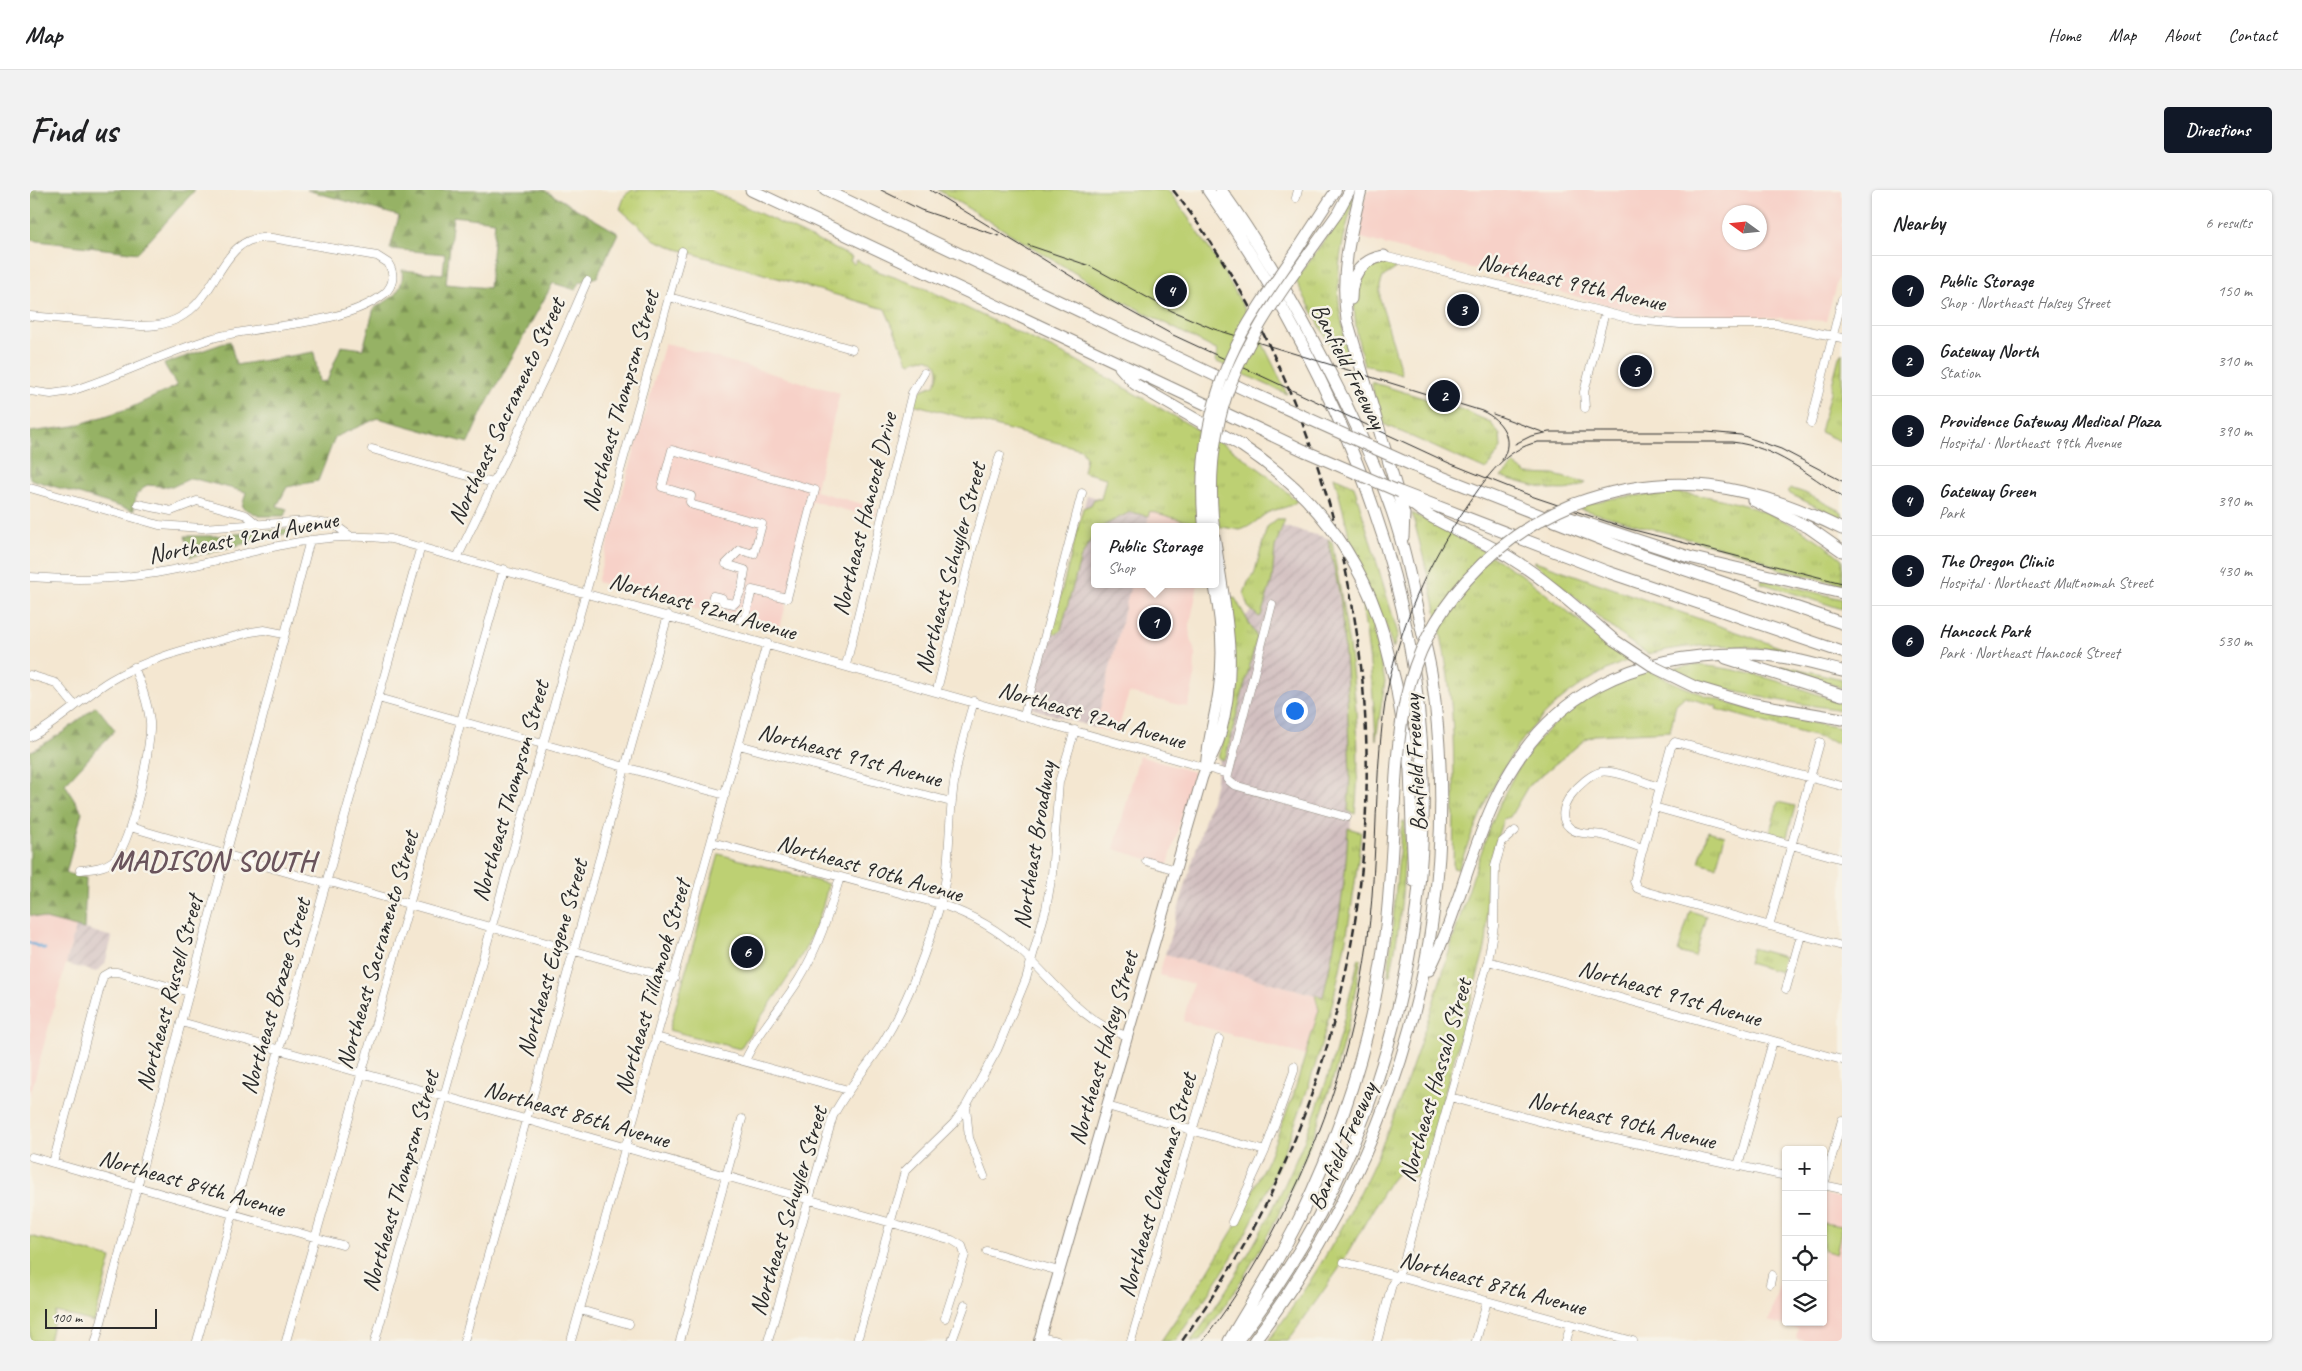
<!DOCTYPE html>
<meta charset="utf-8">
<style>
:root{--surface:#fff;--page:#f2f2f2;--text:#202124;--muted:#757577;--line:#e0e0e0;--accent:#111827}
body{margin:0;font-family:Caveat,sans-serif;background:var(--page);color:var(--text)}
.controls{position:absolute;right:15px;bottom:15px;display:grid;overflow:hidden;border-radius:5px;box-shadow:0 1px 4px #0004}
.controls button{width:45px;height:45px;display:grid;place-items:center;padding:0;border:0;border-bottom:1px solid var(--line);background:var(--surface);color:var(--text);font:25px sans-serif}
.compass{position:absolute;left:1692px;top:15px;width:45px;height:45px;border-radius:50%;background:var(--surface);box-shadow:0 1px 4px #0004;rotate:285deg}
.scale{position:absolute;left:15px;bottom:12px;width:112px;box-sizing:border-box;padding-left:5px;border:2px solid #2b2b2b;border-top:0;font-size:14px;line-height:18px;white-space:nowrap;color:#2b2b2b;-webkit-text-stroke:4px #f7f3e8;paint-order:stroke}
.you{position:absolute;left:1264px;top:520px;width:18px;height:18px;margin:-12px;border:4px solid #fff;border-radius:50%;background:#1a73e8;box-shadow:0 0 0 8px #1a73e833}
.badge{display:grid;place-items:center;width:32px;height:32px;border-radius:50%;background:var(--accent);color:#fff;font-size:16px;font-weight:700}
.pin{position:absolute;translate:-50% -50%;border:2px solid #fff;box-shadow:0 1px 5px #0006}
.popup{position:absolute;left:1061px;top:333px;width:128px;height:65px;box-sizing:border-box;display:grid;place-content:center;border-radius:5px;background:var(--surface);filter:drop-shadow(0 1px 4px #0005);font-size:16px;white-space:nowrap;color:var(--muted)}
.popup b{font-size:19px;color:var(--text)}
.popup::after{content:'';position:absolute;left:50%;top:100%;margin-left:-10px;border:10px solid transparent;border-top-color:var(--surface)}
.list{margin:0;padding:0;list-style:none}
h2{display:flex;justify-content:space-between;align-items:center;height:65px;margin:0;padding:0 20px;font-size:21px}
h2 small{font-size:16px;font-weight:400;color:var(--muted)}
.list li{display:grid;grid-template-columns:32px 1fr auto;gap:15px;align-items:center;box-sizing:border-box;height:70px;padding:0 20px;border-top:1px solid var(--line)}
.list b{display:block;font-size:19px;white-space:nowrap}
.list p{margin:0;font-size:16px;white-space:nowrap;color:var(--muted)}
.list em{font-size:16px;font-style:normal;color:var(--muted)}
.icon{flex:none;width:28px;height:28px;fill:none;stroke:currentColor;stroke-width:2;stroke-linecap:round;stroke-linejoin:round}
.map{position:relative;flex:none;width:1812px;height:1151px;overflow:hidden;border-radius:5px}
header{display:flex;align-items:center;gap:30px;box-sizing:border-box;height:70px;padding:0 25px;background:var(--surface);border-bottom:1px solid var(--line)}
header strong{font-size:24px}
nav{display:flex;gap:28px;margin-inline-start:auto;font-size:18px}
.intro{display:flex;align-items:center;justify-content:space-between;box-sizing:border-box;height:120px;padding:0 30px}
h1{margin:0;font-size:35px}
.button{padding:12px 22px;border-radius:5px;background:var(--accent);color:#fff;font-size:18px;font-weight:700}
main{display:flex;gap:30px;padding:0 30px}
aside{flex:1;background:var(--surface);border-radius:5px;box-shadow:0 1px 4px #0004}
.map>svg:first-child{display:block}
</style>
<header>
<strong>Map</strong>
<nav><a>Home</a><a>Map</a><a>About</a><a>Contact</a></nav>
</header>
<div class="intro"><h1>Find us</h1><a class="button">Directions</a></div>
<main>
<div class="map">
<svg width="1812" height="1151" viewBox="0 0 1812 1151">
<defs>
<pattern id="industrial-furrows" width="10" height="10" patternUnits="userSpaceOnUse" patternTransform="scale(1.25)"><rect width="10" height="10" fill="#d2bfc0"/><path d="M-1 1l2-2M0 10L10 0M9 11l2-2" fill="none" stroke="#b4a4a5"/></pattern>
<pattern id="grass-tufts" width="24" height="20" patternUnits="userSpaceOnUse" patternTransform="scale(1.25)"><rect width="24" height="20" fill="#bdd073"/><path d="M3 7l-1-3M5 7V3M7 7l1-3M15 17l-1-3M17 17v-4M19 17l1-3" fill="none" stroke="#a3b364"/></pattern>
<pattern id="forest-firs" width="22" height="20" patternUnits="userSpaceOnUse" patternTransform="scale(1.25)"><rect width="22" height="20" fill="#96b265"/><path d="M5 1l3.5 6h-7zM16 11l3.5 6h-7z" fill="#7b9153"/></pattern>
</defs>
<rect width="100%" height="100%" fill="#f7f3e8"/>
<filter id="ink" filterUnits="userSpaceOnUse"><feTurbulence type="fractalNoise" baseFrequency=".02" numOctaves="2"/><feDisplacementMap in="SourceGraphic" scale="10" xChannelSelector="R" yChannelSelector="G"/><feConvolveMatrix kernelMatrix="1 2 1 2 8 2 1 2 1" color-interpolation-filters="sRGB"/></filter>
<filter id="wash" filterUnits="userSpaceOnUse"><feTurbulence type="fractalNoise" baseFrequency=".0096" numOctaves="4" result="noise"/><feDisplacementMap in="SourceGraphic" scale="20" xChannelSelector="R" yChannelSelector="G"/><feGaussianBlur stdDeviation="1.12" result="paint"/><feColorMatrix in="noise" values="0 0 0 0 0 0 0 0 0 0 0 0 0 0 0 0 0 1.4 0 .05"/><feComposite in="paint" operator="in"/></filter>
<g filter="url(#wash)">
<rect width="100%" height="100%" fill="#f4e7d1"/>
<path fill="#f7d1c8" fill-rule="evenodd" d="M1337 0H1812V73L1796 131 1735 127 1657 128 1610 124 1328 47 1326 42ZM1700 22H1730V52H1700Z
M635 153 810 203 785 301 847 318 845 328 782 311 749 442 567 392Z
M1120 321 1157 330 1158 337H1116Z
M1101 394H1168L1159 439 1165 464 1164 491 1158 517 1099 503 1087 543 1065 538Z
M1109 566 1164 582 1138 675 1084 659Z
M0 725 46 736 0 906Z
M1135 764 1293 807 1277 866 1153 831 1163 794 1129 785Z
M1793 1004 1812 1009V1151H1775L1766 1149 1768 1139 1739 1131 1756 1069V1132H1793Z"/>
<path fill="url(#industrial-furrows)" d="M1057 305 1120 321 1116 337H1065V394H1101L1065 538 1001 518Z
M1244 334 1298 348 1308 401 1318 477 1322 616 1317 678 1307 744 1293 807 1135 764 1185 596 1206 480 1204 435 1222 421Z
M46 736 82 747 75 774 66 782 36 774Z"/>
<path fill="url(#grass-tufts)" stroke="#747e4f" d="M602 0H680L822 67 820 71 824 74 827 70 850 82 892 97 1044 169 1200 258 1236 284 1267 311C1258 319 1247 318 1237 323 1228 329 1221 337 1210 340L1151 330 1120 321 1118 326 1100 322 1071 337H1065V341L1050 370 1031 440 1027 444 1021 443 1053 318 1061 315 1064 309H1071L1076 288 1053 282 1056 267 1051 259 883 214 889 201 904 195C916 176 900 160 881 173L878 171 855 119 647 59 625 50 590 19 595 5Z
M1325 1 1326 2C1306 71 1301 101 1321 171L1306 166 1266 91 1310 27Z
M1358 73 1365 75 1364 80 1353 87 1350 96V109L1372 184 1334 175C1327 147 1307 69 1358 73Z
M1812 163V252L1790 242 1809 167Z
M1341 192 1433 220 1460 232 1470 245 1471 258 1456 280 1351 233Z
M1484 274 1497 284 1524 285 1556 293C1533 309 1496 293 1471 287Z
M1304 287 1324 296 1368 444 1363 459 1356 435 1343 439 1355 491 1346 550C1341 460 1329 373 1304 287Z
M1760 298 1775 303 1812 322V329L1758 303Z
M1632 302C1698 304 1762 325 1812 369V394L1747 379 1729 368 1550 319 1551 316C1576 308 1601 305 1628 305Z
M1382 323 1452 360 1495 387 1598 470C1495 515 1467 581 1428 679L1423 678C1424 627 1425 576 1422 525 1417 456 1399 389 1382 323Z
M1247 329H1255L1245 357 1242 390 1231 426 1229 427 1218 417 1214 404 1218 392 1224 385 1237 337Z
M1298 349 1302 352C1317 441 1335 533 1325 624L1318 621 1320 585 1316 478 1310 407Z
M1505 371 1758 460 1757 462C1709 454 1666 452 1618 464L1593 447 1504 373Z
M1732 389 1812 409V419L1731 393Z
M1205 408 1227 447 1196 566 1193 570 1188 568C1203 510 1207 468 1199 409Z
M1665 475C1716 478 1764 496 1812 513V520C1753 511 1693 504 1639 479Z
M1756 476 1812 489V498L1751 477Z
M1617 479C1677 512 1744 527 1812 538V554L1686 519 1687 516 1654 507 1646 514 1640 541 1565 545 1557 548 1498 596 1480 627 1473 629C1467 649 1459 669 1457 689 1454 712 1460 735 1455 758L1391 988 1368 982 1356 997 1308 1080 1258 1151H1238C1292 1080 1335 1002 1367 918 1394 848 1414 776 1437 705 1457 645 1475 581 1522 536 1549 510 1582 494 1617 479Z
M1748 612 1765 616 1757 647 1740 642Z
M1372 631 1375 632C1375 684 1371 735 1360 786H1358Z
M1318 638 1331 642C1317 785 1281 923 1212 1050 1192 1085 1169 1118 1145 1151H1131L1177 1083 1206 1035 1238 969 1263 906 1289 820 1285 805 1293 807C1306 751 1316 695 1318 638Z
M1678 641 1695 646 1686 677 1669 672Z
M1660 721 1676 726 1665 767 1648 762Z
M1722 758 1754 767 1750 782 1718 773Z
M1329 768 1331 769C1310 903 1253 1043 1169 1151H1161C1225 1065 1276 963 1306 860 1314 830 1321 799 1329 768Z"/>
<path fill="url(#forest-firs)" stroke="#606e48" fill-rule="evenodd" d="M0 0H165L108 63 0 50Z
M277 0H514L588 43 567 87 550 92 546 100 523 93 452 222 438 253 348 228 305 247 288 291 257 297 247 316 257 319 254 326H229L212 317 216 302 161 288 142 297 117 295 106 305 104 321 0 289V242L44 236 100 218 147 196 134 174 200 151 206 175 284 162 289 192 297 191 311 156 333 159 344 118C360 110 375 101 372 80L413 84 415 64 360 59 369 26ZM423 26 465 31 459 98 416 94Z
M254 339 271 340 160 367 155 346H186Z
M66 516 85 540 35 594 52 622 36 683 56 688 54 739 0 725V562L35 541Z"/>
<path fill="#bdd073" stroke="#747e4f" d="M908 0H1138C1187 64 1224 132 1257 204L1185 171 1188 161 1081 105Z
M689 664 798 694C785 763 745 802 710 859L639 840Z
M1793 1033 1812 1036 1806 1064 1793 1060Z
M0 1046 81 1068 64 1132 26 1122 19 1151H0Z"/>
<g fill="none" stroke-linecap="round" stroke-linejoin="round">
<path stroke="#64a7d8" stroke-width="2.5" d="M0 753 15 759"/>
</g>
</g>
<g filter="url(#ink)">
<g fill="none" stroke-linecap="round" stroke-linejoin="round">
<defs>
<path id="minor" d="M1266 8 1268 0
M1354 66 1605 130 1650 134H1746L1812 148
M639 107 822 159
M0 126 111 136C195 138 178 41 242 48L347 66 358 73C365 84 364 95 354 104 314 136 233 134 183 148 134 163 89 186 41 201L21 204 0 201
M1555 218 1554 202 1575 122
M1781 233 1812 109
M342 259 463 293
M642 260 785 300 757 408 722 400 714 431 679 421 683 406 692 408 693 412 704 414 706 412 712 398 715 380 696 374 710 360 724 364 732 334 663 315 660 312 661 306 632 297Z
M0 298 129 335 172 338 279 331 305 335 320 346
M108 314 141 321 167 311 216 325 227 334
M428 366 519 178 557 91
M0 387C39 390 79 390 118 384 199 373 278 337 361 349L1198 584
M1242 414 1197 589 1204 595 1317 627
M816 475 882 203 894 183
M0 485 26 493 45 516
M907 500 944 352 970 265
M348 508 695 605
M994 526 1052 303
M0 547C30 532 52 507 81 490 123 465 174 455 221 442L234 440 254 444
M709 555 921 612
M1812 596 1645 552 1641 557 1604 691 1607 698 1614 701 1812 756
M1624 617 1812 669
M100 637 291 692 304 693 644 789
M682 652 910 714C939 724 968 739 990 760 1024 790 1051 833 1097 846
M1612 658C1599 653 1585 648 1572 645 1561 643 1547 645 1539 637 1520 620 1553 587 1570 582 1584 579 1616 593 1629 597
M1116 671 1146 680
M50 680C61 679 74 678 83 671 101 657 122 556 120 532 118 513 111 495 104 477
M1739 736 1790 552
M1458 771 1812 870
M1756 799 1771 745
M151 832 922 1050 932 1056 935 1065 915 1128
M626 847 818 900
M715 871C728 842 751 818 768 791 788 759 799 723 810 687
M1420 907 1531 937 1756 986
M936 916 939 948 954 986
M1077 916 1235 961
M2 967 312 1055
M23 973 73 786 80 782H87L159 802
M1708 976 1743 851
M1793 995 1812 999
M1794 995 1812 930
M1202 1032 1235 961 1264 881V876
M957 1061 1029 1081
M1314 1072 1603 1151
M1740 1094 1742 1085
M550 1120 599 1134
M1010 1147 1027 1151
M66 1151 280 350
M167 1151 391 356
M256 1151 474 379
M345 1151 652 61
M434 1151 638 425
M541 1151 737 453
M650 1151 712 929
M738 1151 803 926C816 900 836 879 852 854 878 812 896 763 910 715 920 681 918 646 922 610 925 576 934 544 944 511
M827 1151 875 981 924 933 936 916 967 860 996 789 1016 719 1022 684 1029 592 1045 540
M922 1151 935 1115
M1101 1151 1189 849
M1347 1151 1362 1094 1372 1078 1458 771 1464 736 1465 676 1472 652 1485 641
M1446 1151 1457 1111
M1536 1151 1541 1134"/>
<path id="major" d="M1267 60 1306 0
M1274 70 1307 24 1320 0
M1176 574C1178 548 1186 524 1189 498 1194 463 1191 428 1184 394
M1009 1151 1172 588C1177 573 1186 561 1190 546 1210 473 1195 420 1185 348"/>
<path id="highway" d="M721 0 1275 261
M795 0 1226 205
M1178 0C1272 134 1352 296 1380 458 1423 702 1359 957 1207 1151
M1191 0C1238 66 1278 137 1314 210 1336 256 1359 304 1372 354 1379 378 1383 403 1389 427 1393 447 1399 468 1402 488 1436 728 1369 959 1224 1151
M1331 0C1320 44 1310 84 1317 130L1374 324 1373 347
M1321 109C1321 86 1330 70 1354 66
M1090 177 1105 194 1212 256
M1384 276 1609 364 1812 433
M1370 302 1578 382 1812 462
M1370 303C1399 333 1444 345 1479 367 1517 390 1550 421 1584 450
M1723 310 1778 337 1812 361
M1544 314C1642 278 1721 294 1812 339
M1520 324 1534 326 1659 367 1812 403
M1353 443 1366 495 1380 579 1384 691
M1696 468 1812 505
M1665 497 1719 513 1812 529
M1399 780C1427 725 1439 664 1466 608 1517 501 1605 462 1719 464 1750 464 1782 474 1812 481
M1199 1151C1223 1110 1249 1070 1270 1027 1312 940 1342 848 1354 753 1360 708 1362 663 1364 618"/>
</defs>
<use href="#minor" stroke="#90897e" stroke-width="9"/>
<use href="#major" stroke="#90897e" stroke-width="12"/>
<use href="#highway" stroke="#90897e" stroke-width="13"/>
<use href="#minor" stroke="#fff" stroke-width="8"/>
<use href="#major" stroke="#fff" stroke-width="10"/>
<use href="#highway" stroke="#fff" stroke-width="11"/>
<path stroke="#2b2b2b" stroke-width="1" d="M851 0 891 20 969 46
M900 0 1085 113 1143 145 1419 273 1504 307 1596 338 1812 393
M998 55 1060 76 1142 121 1184 139 1452 221C1472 230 1485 249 1472 270
M1463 224 1515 243
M1485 254 1501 246 1519 242H1677L1711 245 1751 259 1812 291
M1173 1151C1241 1062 1291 957 1319 848 1332 797 1340 744 1343 691 1347 632 1346 572 1355 513 1367 440 1397 373 1439 313 1457 287 1475 259 1508 252H1702C1746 257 1777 284 1812 307"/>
<path stroke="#2b2b2b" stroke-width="2.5" stroke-dasharray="8 4" stroke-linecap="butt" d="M1143 0C1201 74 1244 156 1276 243 1369 496 1354 766 1239 1008 1215 1058 1184 1105 1152 1151"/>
<defs>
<path id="major-bridge" d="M1174 337C1167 271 1180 204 1211 146 1227 116 1248 88 1267 60
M1184 337C1172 225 1211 157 1274 70"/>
<path id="highway-bridge" d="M1226 205 1384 276
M1212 256C1280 301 1330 363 1353 443
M1275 261 1370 302
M1584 450 1626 478 1665 497
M1364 618C1366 581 1368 544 1376 508 1395 419 1462 348 1544 314"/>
</defs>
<use href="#major-bridge" stroke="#90897e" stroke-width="12" stroke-linecap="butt"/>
<use href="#highway-bridge" stroke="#90897e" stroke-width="13" stroke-linecap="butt"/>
<use href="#major-bridge" stroke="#fff" stroke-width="10"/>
<use href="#highway-bridge" stroke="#fff" stroke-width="11"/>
</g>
</g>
<g text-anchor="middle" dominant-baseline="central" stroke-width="5" stroke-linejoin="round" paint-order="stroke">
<g font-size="24" fill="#2b2b2b" stroke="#f7f3e8">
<text transform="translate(1542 92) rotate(13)">Northeast 99th Avenue</text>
<text transform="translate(1319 176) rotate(63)">Banfield Freeway</text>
<text transform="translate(590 211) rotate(-74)">Northeast Thompson Street</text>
<text transform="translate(476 221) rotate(-65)">Northeast Sacramento Street</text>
<text transform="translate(834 324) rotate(-76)">Northeast Hancock Drive</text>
<text transform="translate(213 347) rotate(-11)">Northeast 92nd Avenue</text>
<text transform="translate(920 378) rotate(-75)">Northeast Schuyler Street</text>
<text transform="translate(673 416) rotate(16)">Northeast 92nd Avenue</text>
<text transform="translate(1062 525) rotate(16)">Northeast 92nd Avenue</text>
<text transform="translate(820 565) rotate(15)">Northeast 91st Avenue</text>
<text transform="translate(1385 573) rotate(-93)">Banfield Freeway</text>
<text transform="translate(480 601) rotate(-74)">Northeast Thompson Street</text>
<text transform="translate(1004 655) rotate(-81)">Northeast Broadway</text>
<text transform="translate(840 678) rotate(16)">Northeast 90th Avenue</text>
<text transform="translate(347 760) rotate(-74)">Northeast Sacramento Street</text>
<text transform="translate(522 768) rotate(-74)">Northeast Eugene Street</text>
<text transform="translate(622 797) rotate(-74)">Northeast Tillamook Street</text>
<text transform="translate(139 803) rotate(-75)">Northeast Russell Street</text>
<text transform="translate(1640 803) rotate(16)">Northeast 91st Avenue</text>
<text transform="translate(245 806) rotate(-74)">Northeast Brazee Street</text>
<text transform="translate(1073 858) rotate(-74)">Northeast Halsey Street</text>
<text transform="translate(1405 890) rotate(-74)">Northeast Hassalo Street</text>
<text transform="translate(547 924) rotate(16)">Northeast 86th Avenue</text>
<text transform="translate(1592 930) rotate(13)">Northeast 90th Avenue</text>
<text transform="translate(1312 956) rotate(-66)">Banfield Freeway</text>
<text transform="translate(370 991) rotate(-74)">Northeast Thompson Street</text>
<text transform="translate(162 993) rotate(16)">Northeast 84th Avenue</text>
<text transform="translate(1127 995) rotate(-74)">Northeast Clackamas Street</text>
<text transform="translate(758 1021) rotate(-73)">Northeast Schuyler Street</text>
<text transform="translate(1463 1093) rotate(15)">Northeast 87th Avenue</text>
</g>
<g font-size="29" font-weight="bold" letter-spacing="1" fill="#6a545c" stroke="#f7f3e8">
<text x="183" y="670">MADISON SOUTH</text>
</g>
</g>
</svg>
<div class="controls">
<button>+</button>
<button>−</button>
<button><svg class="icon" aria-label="locate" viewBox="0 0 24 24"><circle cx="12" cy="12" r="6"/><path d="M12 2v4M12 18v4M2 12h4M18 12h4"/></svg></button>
<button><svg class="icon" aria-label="layers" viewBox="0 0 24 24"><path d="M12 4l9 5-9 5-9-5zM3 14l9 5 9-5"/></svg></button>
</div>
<svg class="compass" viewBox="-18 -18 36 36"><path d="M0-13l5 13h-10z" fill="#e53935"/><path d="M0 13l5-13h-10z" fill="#757577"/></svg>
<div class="scale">100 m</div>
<div class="you"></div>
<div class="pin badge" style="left:1125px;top:433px">1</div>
<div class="popup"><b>Public Storage</b>Shop</div>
<div class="pin badge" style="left:1414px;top:206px">2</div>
<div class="pin badge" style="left:1433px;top:120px">3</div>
<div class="pin badge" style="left:1141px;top:101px">4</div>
<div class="pin badge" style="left:1606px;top:181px">5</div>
<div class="pin badge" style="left:717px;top:762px">6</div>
</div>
<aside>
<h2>Nearby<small>6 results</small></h2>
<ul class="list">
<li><span class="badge">1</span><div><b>Public Storage</b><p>Shop · Northeast Halsey Street</p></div><em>150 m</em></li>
<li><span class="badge">2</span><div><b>Gateway North</b><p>Station</p></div><em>310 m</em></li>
<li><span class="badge">3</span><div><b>Providence Gateway Medical Plaza</b><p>Hospital · Northeast 99th Avenue</p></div><em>390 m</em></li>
<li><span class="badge">4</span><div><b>Gateway Green</b><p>Park</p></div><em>390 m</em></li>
<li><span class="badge">5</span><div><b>The Oregon Clinic</b><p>Hospital · Northeast Multnomah Street</p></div><em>430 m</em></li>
<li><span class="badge">6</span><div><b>Hancock Park</b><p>Park · Northeast Hancock Street</p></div><em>530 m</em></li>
</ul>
</aside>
</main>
